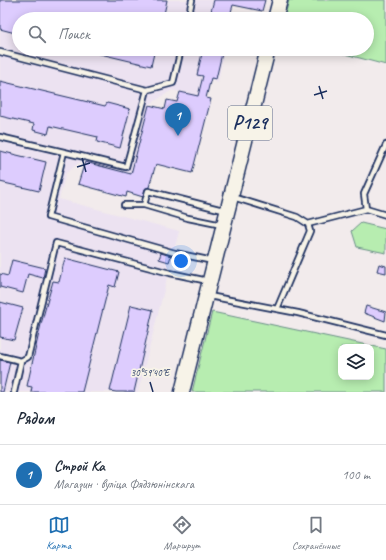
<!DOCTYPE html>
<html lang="ru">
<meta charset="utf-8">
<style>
:root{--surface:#fff;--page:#f6f6f7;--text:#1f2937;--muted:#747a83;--line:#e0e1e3;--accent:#1f6fb2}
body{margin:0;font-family:Caveat,sans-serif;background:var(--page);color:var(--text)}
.controls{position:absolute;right:12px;bottom:12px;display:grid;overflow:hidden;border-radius:8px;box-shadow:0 2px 10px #0003}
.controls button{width:36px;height:36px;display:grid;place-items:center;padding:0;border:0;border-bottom:1px solid var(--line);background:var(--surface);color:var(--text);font:20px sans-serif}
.you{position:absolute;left:181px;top:261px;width:14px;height:14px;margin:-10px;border:3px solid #fff;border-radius:50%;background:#1a73e8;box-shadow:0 0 0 6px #1a73e833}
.badge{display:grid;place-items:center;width:26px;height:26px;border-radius:50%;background:var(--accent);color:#fff;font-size:13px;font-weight:700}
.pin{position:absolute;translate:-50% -33px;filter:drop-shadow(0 1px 2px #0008)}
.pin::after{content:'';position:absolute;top:21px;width:14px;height:12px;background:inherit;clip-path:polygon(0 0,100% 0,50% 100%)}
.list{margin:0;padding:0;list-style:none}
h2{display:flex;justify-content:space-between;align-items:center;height:52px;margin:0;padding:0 16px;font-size:17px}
h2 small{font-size:13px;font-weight:400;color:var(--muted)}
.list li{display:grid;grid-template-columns:26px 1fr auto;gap:12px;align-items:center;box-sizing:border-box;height:60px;padding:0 16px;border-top:1px solid var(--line)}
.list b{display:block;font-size:15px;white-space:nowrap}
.list p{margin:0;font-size:13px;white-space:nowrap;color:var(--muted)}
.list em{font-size:13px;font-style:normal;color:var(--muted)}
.icon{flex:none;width:22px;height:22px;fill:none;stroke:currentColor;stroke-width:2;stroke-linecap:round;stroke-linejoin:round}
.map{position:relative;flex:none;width:386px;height:392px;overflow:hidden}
.search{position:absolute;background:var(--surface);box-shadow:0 2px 10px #0003;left:12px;right:12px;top:12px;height:44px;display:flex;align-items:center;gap:10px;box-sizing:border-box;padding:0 14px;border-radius:22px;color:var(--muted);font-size:15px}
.sheet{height:112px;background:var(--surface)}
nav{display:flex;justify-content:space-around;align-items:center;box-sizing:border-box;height:56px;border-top:1px solid var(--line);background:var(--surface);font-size:11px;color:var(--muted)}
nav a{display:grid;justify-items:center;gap:2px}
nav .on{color:var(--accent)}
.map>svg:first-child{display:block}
</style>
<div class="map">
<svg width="386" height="392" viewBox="0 0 386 392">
<rect width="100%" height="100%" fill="#f2ebec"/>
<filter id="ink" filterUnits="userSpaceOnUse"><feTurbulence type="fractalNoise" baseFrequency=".025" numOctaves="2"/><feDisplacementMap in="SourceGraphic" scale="8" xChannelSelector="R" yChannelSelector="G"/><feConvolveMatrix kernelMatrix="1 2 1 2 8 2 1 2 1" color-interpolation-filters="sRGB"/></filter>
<g filter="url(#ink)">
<path fill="#ece2f1" d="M0 0H265L262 11 233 5 230 19H19V49H224L218 83 203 76 198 96 172 90 149 105 131 174 80 162 66 173 59 199 179 231 138 392H0Z"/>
<path fill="#b7edb0" stroke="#698e87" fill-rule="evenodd" d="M289 0H386V65L326 49H367V19H284Z
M361 223 386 229V253L357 247 352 231Z
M212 312 386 349V392H192ZM341 347H371V377H341Z"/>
<path fill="#ddccfe" stroke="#1b2f5e" d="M0 0H167L163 19H19V34L0 29Z
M214 0H265L262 11 233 5 229 19H209Z
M93 49H155L151 66 92 52Z
M203 49H223L216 79 211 78 206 98 211 99 192 173 156 164 149 187 145 189 143 197 127 192 126 197 78 184 85 162 131 174 149 105 165 109 167 100 177 102 180 92 198 96 203 76 197 75Z
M0 81 105 106 107 103 130 109 120 148 97 142 98 137 50 126 48 134 33 130 34 124 0 116Z
M0 151 46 162 39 191 0 182Z
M161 253 171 256 169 262 159 259Z
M65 258 119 272 115 287 109 285 82 392H31L32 387 27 386 41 324 53 281 59 282Z
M12 260 45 268 43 278 28 274 23 293 0 287V274L8 276Z
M379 264 386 266V273L377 271Z
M0 302 23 308 14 340 0 337Z
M131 305 153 310 134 392H116L110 391Z
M366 306 386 312 385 321 364 313Z
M0 360 10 362 3 392H0Z"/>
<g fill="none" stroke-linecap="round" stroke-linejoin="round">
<defs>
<path id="lane" d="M188 19 192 0
M0 52 147 90 173 83 181 49
M147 90 126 167 64 152 48 217 175 253 213 261
M0 137 64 152
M124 205H144L148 191 227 211
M144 205 188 218 222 225
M366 209 364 194 386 145
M308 224 366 209 386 215
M209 296 277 309 310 231 308 224 297 217 233 197
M277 309 298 313 386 335
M0 356 21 361
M14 392 21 361 28 357 56 243 170 273 208 281"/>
<path id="primary" d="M275 19 280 0
M182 392C211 278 240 164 268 49"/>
</defs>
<use href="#lane" stroke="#1b2f5e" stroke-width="8"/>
<use href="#primary" stroke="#1b2f5e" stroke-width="17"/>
<use href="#lane" stroke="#f7f3e8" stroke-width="4.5"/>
<use href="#primary" stroke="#f7f3e8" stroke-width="14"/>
</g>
</g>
<path fill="none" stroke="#1b2f5e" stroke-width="1.5" d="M319 86 323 99M314 95 327 91M82 158 86 172M77 167 90 163M150 382 153 392"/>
<g text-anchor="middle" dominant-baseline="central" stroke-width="3.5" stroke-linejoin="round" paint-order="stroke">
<rect fill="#f7f3e8" stroke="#5d6a87" stroke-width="1" x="228" y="106" width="44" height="34" rx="3"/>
<g font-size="19" font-weight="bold" fill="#1b2f5e">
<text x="250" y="123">Р129</text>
</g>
</g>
<g font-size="10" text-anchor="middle" fill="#1b2f5e" stroke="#f7f3e8" stroke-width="3.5" stroke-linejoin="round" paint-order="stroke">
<text x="150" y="376">30°59'40"E</text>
</g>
</svg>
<div class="controls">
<button><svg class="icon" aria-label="layers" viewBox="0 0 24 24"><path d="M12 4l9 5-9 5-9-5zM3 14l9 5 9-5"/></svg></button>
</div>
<div class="you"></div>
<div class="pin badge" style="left:178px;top:136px">1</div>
<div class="search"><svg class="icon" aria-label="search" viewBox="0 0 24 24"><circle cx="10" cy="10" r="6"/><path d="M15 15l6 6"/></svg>Поиск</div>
</div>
<section class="sheet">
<h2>Рядом<small></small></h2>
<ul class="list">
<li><span class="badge">1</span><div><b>Строй Ка</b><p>Магазин · вуліца Фядзюнінскага</p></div><em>100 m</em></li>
</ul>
</section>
<nav>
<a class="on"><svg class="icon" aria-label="map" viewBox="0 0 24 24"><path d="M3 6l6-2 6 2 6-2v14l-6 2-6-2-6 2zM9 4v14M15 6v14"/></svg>Карта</a>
<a><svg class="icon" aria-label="directions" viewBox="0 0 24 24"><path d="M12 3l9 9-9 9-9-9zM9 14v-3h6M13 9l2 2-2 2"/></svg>Маршрут</a>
<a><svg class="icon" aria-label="saved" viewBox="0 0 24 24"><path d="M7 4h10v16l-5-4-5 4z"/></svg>Сохранённые</a>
</nav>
